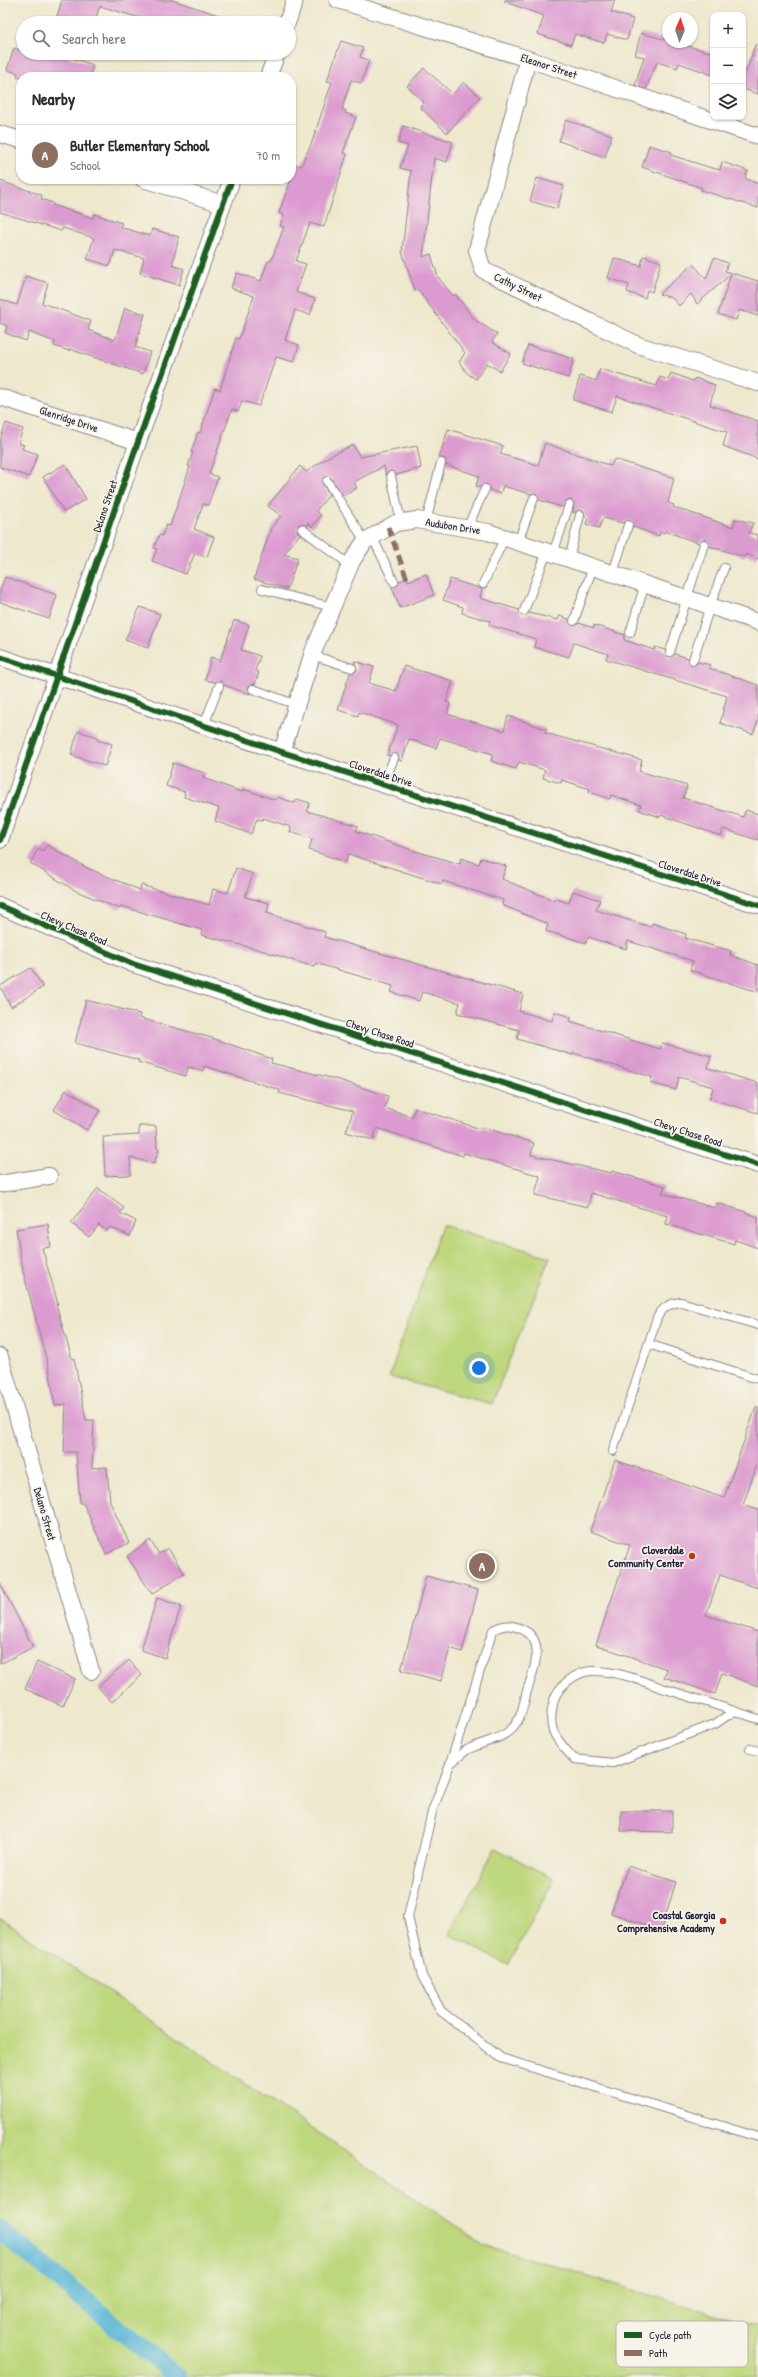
<!DOCTYPE html>
<meta charset="utf-8">
<style>
:root{--surface:#fff;--page:#f7f7f7;--text:#2b2b33;--muted:#7c7c81;--line:#e1e1e2;--accent:#c8321e}
body{margin:0;font-family:"Patrick Hand",sans-serif;background:var(--page);color:var(--text)}
.controls{position:absolute;right:12px;top:12px;display:grid;overflow:hidden;border-radius:8px;box-shadow:0 1px 3px #0004}
.controls button{width:36px;height:36px;display:grid;place-items:center;padding:0;border:0;border-bottom:1px solid var(--line);background:var(--surface);color:var(--text);font:20px sans-serif}
.compass{position:absolute;left:662px;top:12px;width:36px;height:36px;border-radius:50%;background:var(--surface);box-shadow:0 1px 3px #0004;rotate:2deg}
.you{position:absolute;left:479px;top:1368px;width:14px;height:14px;margin:-10px;border:3px solid #fff;border-radius:50%;background:#1a73e8;box-shadow:0 0 0 6px #1a73e833}
.badge{display:grid;place-items:center;width:26px;height:26px;border-radius:50%;background:var(--accent);color:#fff;font-size:13px;font-weight:700}
.pin{position:absolute;translate:-50% -50%;border:2px solid #fff;box-shadow:0 1px 4px #0006}
.list{margin:0;padding:0;list-style:none}
h2{display:flex;justify-content:space-between;align-items:center;height:52px;margin:0;padding:0 16px;font-size:17px}
h2 small{font-size:13px;font-weight:400;color:var(--muted)}
.list li{display:grid;grid-template-columns:26px 1fr auto;gap:12px;align-items:center;box-sizing:border-box;height:60px;padding:0 16px;border-top:1px solid var(--line)}
.list b{display:block;font-size:15px;white-space:nowrap}
.list p{margin:0;font-size:13px;white-space:nowrap;color:var(--muted)}
.list em{font-size:13px;font-style:normal;color:var(--muted)}
.icon{flex:none;width:22px;height:22px;fill:none;stroke:currentColor;stroke-width:2;stroke-linecap:round;stroke-linejoin:round}
.map{position:relative;flex:none;width:758px;height:2377px;overflow:hidden}
.search{position:absolute;background:var(--surface);box-shadow:0 1px 3px #0004;left:16px;top:16px;width:280px;height:44px;display:flex;align-items:center;gap:10px;box-sizing:border-box;padding:0 14px;border-radius:22px;color:var(--muted);font-size:15px}
.panel{position:absolute;background:var(--surface);box-shadow:0 1px 3px #0004;left:16px;top:72px;width:280px;height:112px;border-radius:16px}
.map>svg:first-child{display:block}
</style>
<div class="map">
<svg width="758" height="2377" viewBox="0 0 758 2377">
<rect width="100%" height="100%" fill="#f7f3e8"/>
<filter id="ink" filterUnits="userSpaceOnUse"><feTurbulence type="fractalNoise" baseFrequency=".025" numOctaves="2"/><feDisplacementMap in="SourceGraphic" scale="8" xChannelSelector="R" yChannelSelector="G"/><feConvolveMatrix kernelMatrix="1 2 1 2 8 2 1 2 1" color-interpolation-filters="sRGB"/></filter>
<filter id="wash" filterUnits="userSpaceOnUse"><feTurbulence type="fractalNoise" baseFrequency=".012" numOctaves="4" result="noise"/><feDisplacementMap in="SourceGraphic" scale="16" xChannelSelector="R" yChannelSelector="G"/><feGaussianBlur stdDeviation="0.9" result="paint"/><feColorMatrix in="noise" values="0 0 0 0 0 0 0 0 0 0 0 0 0 0 0 0 0 1.4 0 .05"/><feComposite in="paint" operator="in"/></filter>
<g filter="url(#wash)">
<rect width="100%" height="100%" fill="#eee8cd"/>
<path fill="#bdd77c" stroke="#707c5c" d="M442 1225 550 1257 492 1404 389 1377Z
M495 1848 554 1879 508 1965 449 1934Z
M0 1918 484 2245 758 2327V2377H0Z"/>
<g fill="none" stroke-linecap="round" stroke-linejoin="round">
<path stroke="#59b6d7" stroke-width="19" d="M0 2230 177 2377"/>
</g>
<g id="blocks">
<path fill="#dc9bd0" d="M62 0H172L234 20V23H142L143 19 100 6 94 23H67L56 19Z
M505 0H615L611 12 633 19 627 40 607 34 604 43 575 34 571 45 538 34 544 16 505 2Z
M641 33 713 53V75L679 63 677 68 657 62 646 89 635 85 644 57 635 55Z
M341 41 363 48 360 57 369 60 361 83 351 80 342 109 346 111 345 113 356 117 343 153 347 154 324 227 310 223 296 261 306 264 296 292 315 299 310 315 295 310 285 340 299 345 294 362 276 357 259 406 242 401 238 412 232 409 209 474 218 477 208 505 203 504 194 529 214 537 207 557 195 553 186 574 152 561 157 549 154 548 159 535 162 536 166 525 170 526 190 467 188 466 193 452H191L198 432 200 433 215 388 220 390 236 338 239 339 254 296 231 288 237 273 261 281 268 261H271L284 227 280 226 284 215 279 213 291 179V163L301 166 312 142 332 82 327 81Z
M755 45H758V94L743 89V71L746 72Z
M14 48 23 51V53H58L93 65 90 77H17L18 73 7 70Z
M424 68 453 94 464 82 480 97 447 133 420 107 424 102 407 86Z
M566 120 612 135 605 157 559 141Z
M403 126 453 142 447 162 434 158 423 257 431 254 438 277 453 296 455 294 475 320 497 334 492 342 511 354 500 371 487 363 476 379 468 374 459 362 465 353 418 290 415 291 402 252 411 171 400 168 408 146 398 143Z
M649 145 672 152 671 155 708 167 720 170 722 162 748 171 745 178 758 184V208L701 190 702 188 642 167Z
M537 178 564 186 557 209 530 201Z
M0 181 42 195 41 199 53 203 52 205 93 218 94 214 122 223 120 227 150 236 152 229 179 237 172 265 184 269 179 285 140 273 144 258 115 250 110 266 87 259 94 238 63 228 61 231 0 212Z
M643 256 661 262 652 292 647 290 645 298 627 292 629 285 608 278 614 258 641 266Z
M714 258 728 263 725 271 758 281V316L739 310 736 320 718 314 731 274 697 304 691 294 679 306 672 298 659 294 693 264 706 279Z
M26 276 48 283 42 303 91 321 88 330 115 340 125 308 145 314 135 347 150 352 143 374 69 349V351L54 346 55 342 29 332 26 341 5 333 7 326 0 323V299L17 305Z
M528 345 574 359 568 378 522 363Z
M600 369 657 386 660 377 668 380 671 373 693 381 695 378 715 385 710 405 758 421V459L723 446 727 432 617 396 612 412 573 400 580 376 596 381Z
M6 423 23 429 18 443 24 445 22 449 38 454 29 477 0 467V440Z
M448 429 503 446 500 454 538 465 545 443 611 466 614 459 674 478 668 503 674 505 673 507 733 527 735 519 753 523 749 533 758 535V559L746 554 745 557 709 546 708 541 705 539 699 543 665 531 664 533 660 532 659 536 633 527 632 522 629 520 623 523 603 518 599 528 586 524 588 518 585 517 584 511 579 510 573 513 574 504 571 500 566 501 562 507 539 500 536 493 531 494 503 486 500 494 490 490 487 484 480 487 476 486 479 476 446 465 445 459 439 458Z
M353 445 360 457 417 446 421 468 396 475 390 471 386 475 384 466 354 482 357 488 344 496 331 478 324 477 322 482 329 495 316 511 321 515 312 527 308 523 307 526 302 524 298 525 297 531 300 534 284 554 298 558 287 589 254 579 271 528 281 516 268 506 300 466 306 472 328 457Z
M65 464 86 499 64 512 43 477Z
M426 574 434 595 400 608 392 587 398 585 399 580 401 581 406 577 408 581Z
M5 577 57 595 49 619 0 602V590Z
M450 579 482 589 480 598 519 610 522 616 529 613 558 620 559 616 569 619 573 626 579 623 594 628V625L625 635 624 640 654 650 655 647 665 650 668 657 675 654 688 658 691 665H695L698 662 710 665 709 668 758 685V721L753 734 720 723 727 696 606 659 608 654 574 643 569 657 534 647 536 639 489 625 490 621 462 613 463 607 443 600Z
M140 607 160 614 148 648 125 640Z
M234 620 249 625 241 650 260 656 255 671 259 672 255 684 250 685 248 688 250 694 224 685 221 681 215 682 205 680 211 657 220 661Z
M354 661 374 667 369 683 396 691 404 666 453 681 446 702 450 703 447 714 504 731 508 716 546 729 545 733 642 760 639 771 687 786 683 798 743 817 746 810 758 814V840L723 829 721 836 661 815 660 817 639 810 641 805 611 795 610 799 589 792 590 789 562 780 561 783 543 778 545 770 519 762 516 769 491 761 493 754 440 738 436 748 409 739 402 761 399 760 396 753 387 756 398 725 359 712 358 716 338 710 350 673 355 672 357 669Z
M78 731 98 737 97 740 112 744 105 766 71 755Z
M173 763 205 773 203 778 242 792 243 789 276 800 277 797 295 803 297 799 310 803 307 811 358 826 356 831 415 851 460 864 461 858 479 864 481 858 506 866 502 879 555 901 556 899 569 903 573 891 600 900 596 910 651 927 652 923 686 934 685 938 731 951 730 955 758 965V992L690 970 693 961 628 941 626 949 588 937 586 943 546 931 548 924 502 905 503 900 443 881 442 884 348 854 346 862 309 850 312 839 290 832 291 827 263 818 262 820 257 819 251 834 215 821 219 808 184 797 185 792 166 786Z
M47 845 87 868 140 890 141 885 209 905 213 889 228 893 236 868 253 874 245 897 269 903 267 913 325 932 324 937 523 994 519 1011 552 1021 554 1012 571 1017 570 1021 660 1049 662 1043 711 1056 708 1068 758 1083V1113L710 1099 713 1087 679 1077 676 1090 651 1083 652 1077 573 1053V1055L517 1039 519 1030 457 1013 460 1003 422 992 419 1001 391 992 393 986 315 963 314 967 257 949 201 935 202 930 121 906 120 909 76 891 30 863 39 848 43 851Z
M31 968 43 987 11 1007 0 986Z
M86 1000 140 1014 139 1018 212 1038 272 1059 271 1063 339 1080 388 1096 385 1108 412 1117 415 1108 481 1129 482 1127 534 1143 531 1155 611 1173 612 1171 665 1186 662 1193 715 1208 717 1203 743 1211 758 1217V1248L735 1240 734 1244 666 1224 668 1216 591 1193 588 1207 535 1195 540 1176 464 1153 463 1156 377 1128 373 1140 346 1132 353 1111 279 1093 280 1090 204 1066 203 1071 188 1067 186 1076 138 1062 139 1060 75 1043Z
M66 1090 100 1110 87 1130 54 1110Z
M139 1126H156L157 1148 159 1149 154 1164 130 1157 131 1175 105 1176 103 1137 139 1135Z
M98 1188 124 1208 120 1213 136 1221 130 1236 110 1227 107 1231 99 1225 89 1237 71 1223Z
M48 1224 51 1247 42 1248 58 1304H56L72 1359 74 1358 86 1420H94L92 1468 107 1467 110 1502 129 1543 106 1554 83 1503H80L76 1452H64L66 1404 55 1406 50 1373 23 1271 16 1229Z
M756 1407H758V1462L743 1505 758 1510V1588L720 1575 706 1615 758 1632V1686L722 1673 715 1694 664 1677 667 1669 596 1645 630 1545 590 1531 615 1460 724 1498Z
M150 1540 159 1554 168 1548 184 1573 152 1594 127 1556Z
M426 1576 478 1590 462 1652 450 1648 441 1681 401 1670Z
M0 1583 33 1647 0 1664Z
M157 1598 181 1606 165 1658 141 1650Z
M129 1660 142 1675 112 1702 98 1687Z
M37 1662 75 1679 63 1706 25 1689Z
M621 1811H672V1832L621 1831Z
M628 1866 676 1882 661 1930 611 1913Z"/>
</g>
</g>
<g filter="url(#ink)">
<use href="#blocks" fill-opacity="0" stroke="#888584" stroke-width="1"/>
<g fill="none" stroke-linecap="round" stroke-linejoin="round">
<defs>
<path id="lane" d="M391 476 401 522
M327 481 365 541
M426 522 441 463
M467 528 485 489
M302 529 350 565
M372 536 394 582
M518 542 534 498
M553 554 569 505
M569 559 580 515
M613 573 628 525
M483 584 505 537
M262 589 332 607
M524 611 547 552
M574 621 593 567
M630 633 645 584
M670 652 704 544
M312 655 352 668
M693 660 710 606 724 568
M253 689 297 705
M204 725 219 686
M383 785 394 758
M648 1344 758 1379
M613 1451 657 1318C662 1308 669 1303 681 1302L758 1325
M734 1711 715 1724 613 1763 574 1759C555 1737 546 1731 554 1700 558 1686 576 1672 591 1671 615 1670 639 1680 662 1688 694 1698 726 1708 758 1719
M750 1749 758 1751
M450 1764C456 1759 461 1754 467 1750 483 1741 506 1740 517 1722 523 1713 524 1701 527 1691 534 1669 548 1638 519 1628 509 1624 502 1625 493 1630L450 1764 432 1812 408 1917 422 1976 441 2011 501 2058 758 2137"/>
<path id="street" d="M338 0 528 59 758 136
M287 23 295 0
M528 59 477 250 483 270 638 345 758 383
M268 77 277 53
M0 134 21 140
M143 179 223 204
M0 397 138 442
M0 657 282 752 758 905
M282 752 313 652 352 561 365 541 396 523 417 520 488 532 758 622
M0 840 138 442 232 179
M0 906 133 964 758 1165
M0 1184 49 1176
M0 1357 91 1671"/>
</defs>
<use href="#lane" stroke="#888584" stroke-width="10"/>
<use href="#street" stroke="#888584" stroke-width="18"/>
<use href="#lane" stroke="#fff" stroke-width="8"/>
<use href="#street" stroke="#fff" stroke-width="16"/>
<path stroke="#8d6e63" stroke-width="5" stroke-dasharray="10 5" stroke-linecap="butt" d="M388 527 407 579"/>
<defs>
<path id="cycleway" d="M0 657 282 752 758 905
M0 840 138 442 232 179
M0 906 133 964 758 1165"/>
</defs>
<use href="#cycleway" stroke="#f7f3e8" stroke-width="8"/>
<use href="#cycleway" stroke="#1b5e20" stroke-width="6"/>
</g>
</g>
<g fill="#c8321e" stroke="#f7f3e8" stroke-width="1.5">
<circle cx="692" cy="1556" r="4"/>
<circle cx="723" cy="1921" r="4"/>
</g>
<g text-anchor="middle" dominant-baseline="central" stroke-width="3.5" stroke-linejoin="round" paint-order="stroke">
<g font-size="11" fill="#22223b" stroke="#f7f3e8">
<text transform="translate(549 66) rotate(18)">Eleanor Street</text>
<text transform="translate(518 287) rotate(26)">Cathy Street</text>
<text transform="translate(69 419) rotate(18)">Glenridge Drive</text>
<text transform="translate(105 506) rotate(-71)">Delano Street</text>
<text transform="translate(453 526) rotate(9)">Audubon Drive</text>
<text transform="translate(381 773) rotate(18)">Cloverdale Drive</text>
<text transform="translate(690 873) rotate(18)">Cloverdale Drive</text>
<text transform="translate(74 928) rotate(23)">Chevy Chase Road</text>
<text transform="translate(380 1033) rotate(18)">Chevy Chase Road</text>
<text transform="translate(688 1132) rotate(18)">Chevy Chase Road</text>
<text transform="translate(45 1514) rotate(74)">Delano Street</text>
</g>
<g font-size="11" font-weight="bold" fill="#22223b" stroke="#f7f3e8" text-anchor="end">
<text x="684" y="1550">Cloverdale<tspan x="684" dy="13">Community Center</tspan></text>
<text x="715" y="1915">Coastal Georgia<tspan x="715" dy="13">Comprehensive Academy</tspan></text>
</g>
</g>
<rect x="616" y="2321" width="132" height="46" rx="6" fill="#f7f3e8" stroke="#b7b4b4" stroke-width="1"/>
<rect x="624" y="2332" width="18" height="6" fill="#1b5e20"/>
<rect x="624" y="2350" width="18" height="6" fill="#8d6e63"/>
<g font-size="11" fill="#22223b">
<text x="649" y="2339">Cycle path</text>
<text x="649" y="2357">Path</text>
</g>
</svg>
<div class="controls">
<button>+</button>
<button>−</button>
<button><svg class="icon" aria-label="layers" viewBox="0 0 24 24"><path d="M12 4l9 5-9 5-9-5zM3 14l9 5 9-5"/></svg></button>
</div>
<svg class="compass" viewBox="-18 -18 36 36"><path d="M0-13l5 13h-10z" fill="#e53935"/><path d="M0 13l5-13h-10z" fill="#7c7c81"/></svg>
<div class="you"></div>
<div class="pin badge" style="left:482px;top:1566px;background:#8d6e63">A</div>
<div class="search"><svg class="icon" aria-label="search" viewBox="0 0 24 24"><circle cx="10" cy="10" r="6"/><path d="M15 15l6 6"/></svg>Search here</div>
<section class="panel">
<h2>Nearby<small></small></h2>
<ul class="list">
<li><span class="badge" style="background:#8d6e63">A</span><div><b>Butler Elementary School</b><p>School</p></div><em>70 m</em></li>
</ul>
</section>
</div>
